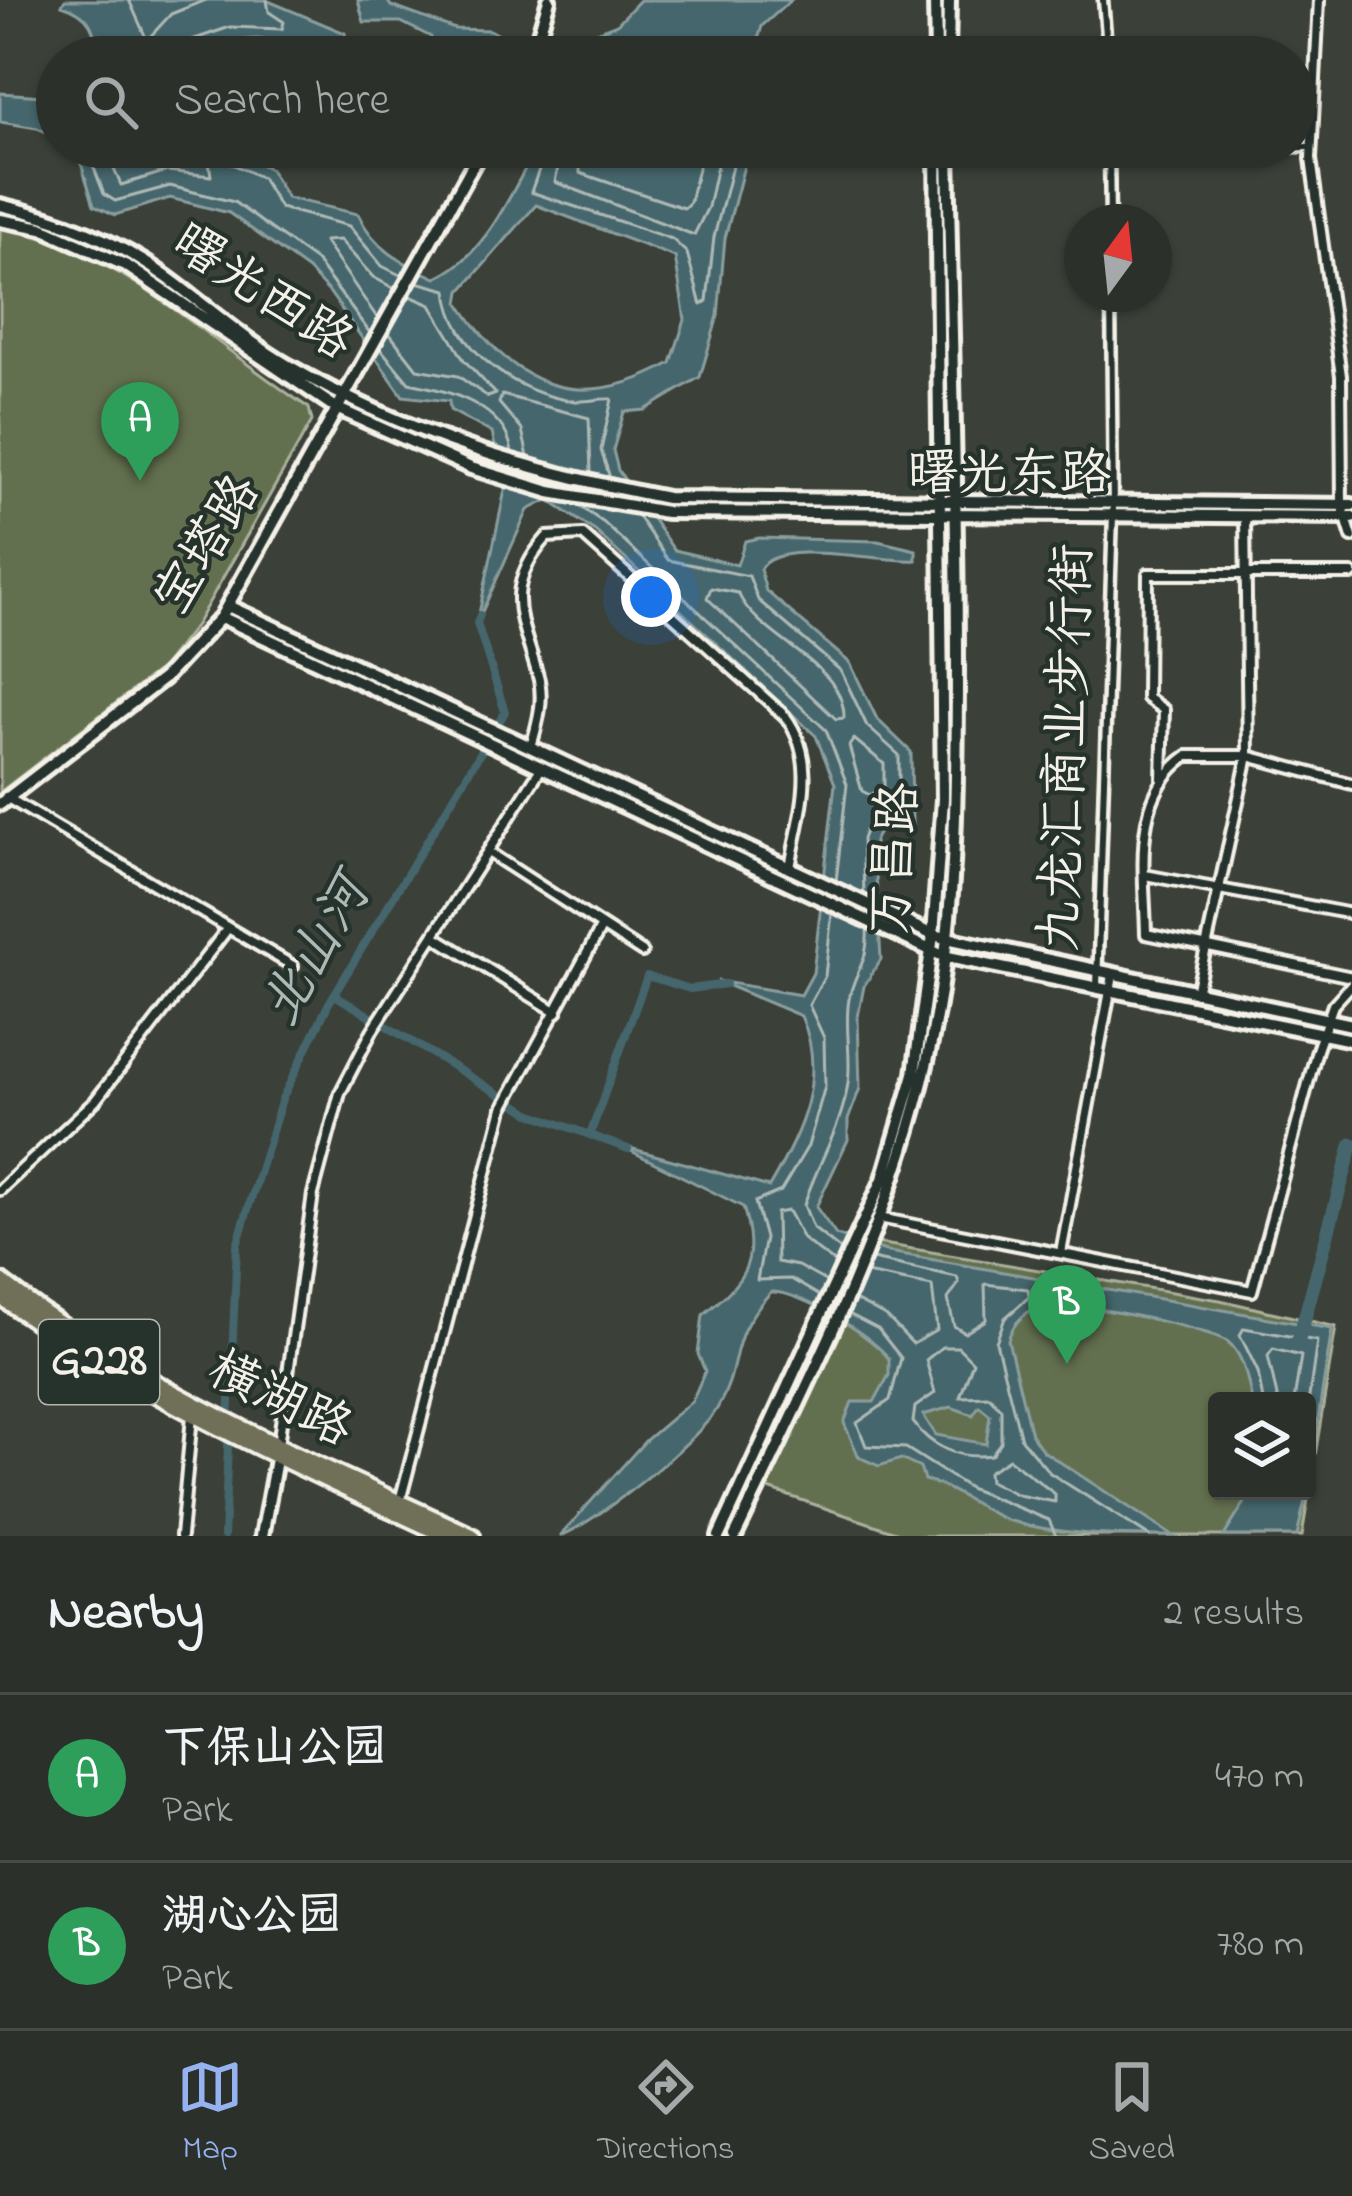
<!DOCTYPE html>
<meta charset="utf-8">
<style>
:root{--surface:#2c302b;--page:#383c37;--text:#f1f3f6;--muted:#a6a9a9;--line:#484b47;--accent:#95b2f1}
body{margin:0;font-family:"Indie Flower","LXGW WenKai TC",sans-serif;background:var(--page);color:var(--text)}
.controls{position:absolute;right:36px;bottom:36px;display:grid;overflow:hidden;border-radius:12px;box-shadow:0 3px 9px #0004}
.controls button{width:108px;height:108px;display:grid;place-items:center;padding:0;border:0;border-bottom:3px solid var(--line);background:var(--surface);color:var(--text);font:60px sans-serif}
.compass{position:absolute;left:1064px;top:204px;width:108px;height:108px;border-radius:50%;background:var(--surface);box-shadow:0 3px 9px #0004;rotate:15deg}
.you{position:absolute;left:651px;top:597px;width:42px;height:42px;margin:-30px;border:9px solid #fff;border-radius:50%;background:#1a73e8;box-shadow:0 0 0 18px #1a73e833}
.badge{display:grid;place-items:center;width:78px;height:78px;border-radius:50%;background:var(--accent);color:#fff;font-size:39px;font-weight:700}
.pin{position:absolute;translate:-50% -99px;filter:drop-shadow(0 3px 6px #0008)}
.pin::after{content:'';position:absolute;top:63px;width:42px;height:36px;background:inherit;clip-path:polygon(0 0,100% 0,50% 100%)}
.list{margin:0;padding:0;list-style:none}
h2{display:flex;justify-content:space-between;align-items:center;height:156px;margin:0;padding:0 48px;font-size:51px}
h2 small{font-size:39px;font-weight:400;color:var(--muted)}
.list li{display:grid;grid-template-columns:78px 1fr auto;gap:36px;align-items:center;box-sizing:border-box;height:168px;padding:0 48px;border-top:3px solid var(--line)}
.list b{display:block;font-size:45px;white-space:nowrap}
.list p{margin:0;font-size:39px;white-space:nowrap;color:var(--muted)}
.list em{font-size:39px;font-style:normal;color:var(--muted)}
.icon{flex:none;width:66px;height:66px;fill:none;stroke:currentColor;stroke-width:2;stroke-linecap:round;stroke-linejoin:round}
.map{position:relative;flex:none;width:1352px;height:1536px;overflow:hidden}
.search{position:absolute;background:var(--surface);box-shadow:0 3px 9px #0004;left:36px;right:36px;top:36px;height:132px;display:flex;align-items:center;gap:30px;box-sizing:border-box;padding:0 42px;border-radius:66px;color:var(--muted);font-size:45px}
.sheet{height:492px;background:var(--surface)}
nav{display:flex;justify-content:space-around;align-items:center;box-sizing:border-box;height:168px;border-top:3px solid var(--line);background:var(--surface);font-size:33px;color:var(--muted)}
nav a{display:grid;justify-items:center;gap:6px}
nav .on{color:var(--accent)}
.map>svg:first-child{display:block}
</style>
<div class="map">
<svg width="1352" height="1536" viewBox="0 0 1352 1536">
<rect width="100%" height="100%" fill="#3b4039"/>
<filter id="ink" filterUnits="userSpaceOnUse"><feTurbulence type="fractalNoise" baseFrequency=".00833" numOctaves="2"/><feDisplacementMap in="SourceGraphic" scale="24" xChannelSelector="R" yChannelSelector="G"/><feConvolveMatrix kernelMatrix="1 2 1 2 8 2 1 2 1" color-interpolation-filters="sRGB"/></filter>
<g filter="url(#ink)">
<path fill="#637050" stroke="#acb09c" stroke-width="3" fill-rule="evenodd" d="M0 227C125 251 207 341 309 408L312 421 196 625 163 667 0 792Z
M859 1240 1220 1300 1336 1327 1302 1536H907L754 1484ZM1217 1401H1307V1491H1217Z"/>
<path fill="#45666c" stroke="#8b9e9e" stroke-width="3" fill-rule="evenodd" d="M65 0H266L345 33 346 51 319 47 296 55C262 24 223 46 187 57 163 65 124 57 99 57 94 28 91 14 62 5Z
M358 0H387L391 6 455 29 490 30 517 45 512 57H433L431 37 401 22H364Z
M640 0H791L762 26 753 57H553L556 48 617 24Z
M0 93 57 97V137L37 128 0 122Z
M69 147H224L270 169 287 198 358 214C375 250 401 262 436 278 486 256 511 193 537 147H749L725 238 718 316 700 377 645 410 624 412 613 450 618 470 674 550 737 565 745 541 759 538 878 541 916 550V560C881 563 779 537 760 569L766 591 850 663 877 719 911 752 912 825 889 815 874 841 881 959 864 986 858 1017 860 1088 848 1120V1140L816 1207 836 1235 889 1252 1332 1329 1307 1490V1401H1252C1248 1382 1244 1355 1228 1342 1212 1329 1068 1300 1047 1304 1028 1308 1013 1322 1008 1340L1031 1434 1043 1451 1173 1536C1116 1536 1061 1536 1007 1520 978 1509 954 1487 924 1480L920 1468 901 1459 879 1466 859 1457 844 1423 852 1402H874L889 1375V1359C874 1337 799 1290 771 1292 725 1341 744 1361 718 1407 699 1441 595 1523 560 1536L646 1440 692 1401 705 1371 698 1354 703 1315C745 1280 760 1263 743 1207L619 1145 769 1187C801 1133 828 1076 801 1016L717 981 801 995 813 973 835 784 816 736 595 531 548 500 528 510 477 623 505 490 492 433 450 410 449 401 403 396 330 293 308 270 229 213 170 198 115 215 94 205 79 157ZM536 205 675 257 685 320 671 363C579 415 513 387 459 303L461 291ZM979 1406 990 1415 986 1444 936 1435 923 1415 951 1407 973 1415Z
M1252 1491H1307L1297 1536H1224Z"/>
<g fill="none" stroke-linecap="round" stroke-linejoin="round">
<path stroke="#aeb9b6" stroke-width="3" d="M129 0 147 40 171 14 206 0
M182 57 189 41 230 27 282 29 284 22 269 12 267 0
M86 147 104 194 115 201 170 186 234 202 316 261 370 333
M104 147 121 185 167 171 211 176 207 147
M223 147 228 162 262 178 280 208 349 226 382 266 402 276
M547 147 531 192 672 239 687 253 701 305 707 301 714 237 737 147
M562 147 555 182 694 235 708 207 721 147
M580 147V173L684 208 690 202 703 147
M417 282 447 290C452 350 518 395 575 401 588 402 600 398 612 399L601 450 610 478
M378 319 324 241 340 240 373 277 395 289
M389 333 417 369 458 376 488 397 496 394 464 360 431 305 410 296
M380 348 409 383C447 390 505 405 512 452
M528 457 522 430 499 403 502 395 589 418 591 473
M578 505 604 523 826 730 847 784 836 881
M637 515 668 560 749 576 758 600 841 671 867 726 899 755V800L873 811 862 839 864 894
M711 588 738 593C759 640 845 663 844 718L836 719 707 598Z
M854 739 884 764V786L870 795 862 791 849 746Z
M841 1250 813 1228 804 1205C817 1163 842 1128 848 1083 852 1055 844 1027 849 999 855 969 869 963 867 929
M872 1259 957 1277 959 1283 948 1299 954 1326 965 1333 986 1320 985 1284 1028 1289 1029 1297 1005 1318 996 1342 1021 1439 1050 1473 1149 1536
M827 1282 798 1266 777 1262 776 1213 788 1211 803 1239 835 1263
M820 1296 791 1279 757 1280 765 1238 755 1202 781 1191 808 1146 825 1086 824 1038 809 1005 825 976 832 913
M855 1300 887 1317 913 1344 937 1330 932 1286 866 1273
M849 1314 878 1329 901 1358 890 1400 857 1423 866 1446 906 1448 969 1488 1049 1520 1056 1536
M942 1347H958L973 1362 960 1397 989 1396 1001 1409V1442L991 1455C958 1460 931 1447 913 1422L915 1407 935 1393 926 1360Z
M1263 1401 1258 1372 1240 1335 1244 1328 1317 1341 1307 1411
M1278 1401 1268 1356 1273 1349 1301 1356 1294 1401
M1009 1459 1055 1494V1502L1018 1495 989 1481 988 1472Z"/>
<path stroke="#45666c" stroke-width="8" d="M335 995 530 1113 628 1149
M590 1135 647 976 690 989 726 984
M224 1536 237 1245 282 1099 329 1003 505 712 477 623 480 615"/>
<path stroke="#45666c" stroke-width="14" d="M1298 1342 1352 1144"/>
<defs>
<path id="pedestrian" d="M1103 0 1108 57
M948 150 1311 147
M1109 151 1110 222
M1097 986 1113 515 1111 294"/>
<path id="minor" d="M1319 0 1311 159 1341 376 1342 505 1352 537
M531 747C537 725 544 703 539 680 524 622 499 591 547 537L583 535 785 716C820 763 799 814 790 868
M1162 779 1164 710 1147 698 1148 574H1352
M1352 784 1248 756H1187C1130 796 1145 873 1146 934L1352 977
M6 797 293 966
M488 852 642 952
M1145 875 1352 914
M434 936 557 1012
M1196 993 1248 756 1245 516
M0 1190 95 1101 228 928
M879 1218 1252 1291 1317 1050 1333 1005 1352 984
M1061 1253 1113 975
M278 1445 313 1194 340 1093 372 1031 540 770
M400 1501 503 1108 602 926
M181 1536 192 1416"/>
<path id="tertiary" d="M532 57 549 0
M228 606 933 935 1352 1025
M221 617 943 956 1352 1040
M0 804 164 678 221 617 483 147
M262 1536 277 1454"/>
<path id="secondary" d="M935 0 936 57
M948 57 949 0
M0 205C61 219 116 240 168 278 208 307 244 340 287 365 407 435 531 472 667 498L1352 505
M0 220 42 228 127 266 336 408 471 468 550 492 666 512 1352 517
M719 1536 883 1179 914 1074 933 935 943 799 936 147
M735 1536C805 1390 883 1240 922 1082 956 948 957 804 957 666 957 493 951 320 948 147"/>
<path id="trunk" d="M0 1281C141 1391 311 1461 472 1536
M0 1296C138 1397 294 1464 447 1536"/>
</defs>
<use href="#pedestrian" stroke="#f4f1e8" stroke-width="15"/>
<use href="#minor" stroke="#f4f1e8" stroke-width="16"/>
<use href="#tertiary" stroke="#f4f1e8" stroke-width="20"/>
<use href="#secondary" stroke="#f4f1e8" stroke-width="20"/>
<use href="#trunk" stroke="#f4f1e8" stroke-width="22"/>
<use href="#pedestrian" stroke="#26332d" stroke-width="6"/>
<use href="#minor" stroke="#26332d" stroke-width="8"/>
<use href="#tertiary" stroke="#26332d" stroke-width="10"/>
<use href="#secondary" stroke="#26332d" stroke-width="10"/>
<use href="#trunk" stroke="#706f59" stroke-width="14"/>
</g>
</g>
<g text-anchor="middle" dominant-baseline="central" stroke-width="9" stroke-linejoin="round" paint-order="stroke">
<rect fill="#26332d" stroke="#b6b8b0" stroke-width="3" x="39" y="1320" width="120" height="84" rx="9"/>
<g font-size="48" font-weight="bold" fill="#f4f1e8">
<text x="99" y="1362">G228</text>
</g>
<g font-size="51" fill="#f4f1e8" stroke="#26332d">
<text transform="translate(261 294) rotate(33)">曙光西路</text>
<text x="1009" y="476">曙光东路</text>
<text transform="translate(209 546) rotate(-58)">宝塔路</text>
<text transform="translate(1069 748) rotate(-88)">九龙汇商业步行街</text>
<text transform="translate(897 859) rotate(-86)">万昌路</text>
<text transform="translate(279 1401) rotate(26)">横湖路</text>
</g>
<g font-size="54" font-style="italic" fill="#aeb9b6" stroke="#26332d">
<text transform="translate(318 952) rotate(-60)">北山河</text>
</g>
</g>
</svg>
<div class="controls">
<button><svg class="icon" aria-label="layers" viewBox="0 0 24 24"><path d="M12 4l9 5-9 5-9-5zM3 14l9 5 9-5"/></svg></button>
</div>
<svg class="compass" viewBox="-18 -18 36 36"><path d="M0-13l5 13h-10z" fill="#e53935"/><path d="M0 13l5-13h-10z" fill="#a6a9a9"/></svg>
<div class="you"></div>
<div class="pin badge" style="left:140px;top:481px;background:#2e9e5b">A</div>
<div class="pin badge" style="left:1067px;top:1364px;background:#2e9e5b">B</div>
<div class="search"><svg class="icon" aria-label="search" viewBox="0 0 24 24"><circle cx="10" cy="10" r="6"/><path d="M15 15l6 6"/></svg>Search here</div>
</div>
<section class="sheet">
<h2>Nearby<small>2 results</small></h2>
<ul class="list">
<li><span class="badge" style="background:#2e9e5b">A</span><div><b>下保山公园</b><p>Park</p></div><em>470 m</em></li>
<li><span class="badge" style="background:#2e9e5b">B</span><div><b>湖心公园</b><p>Park</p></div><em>780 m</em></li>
</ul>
</section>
<nav>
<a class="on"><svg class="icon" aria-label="map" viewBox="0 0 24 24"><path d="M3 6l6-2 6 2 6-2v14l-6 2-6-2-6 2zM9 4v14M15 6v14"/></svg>Map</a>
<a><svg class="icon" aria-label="directions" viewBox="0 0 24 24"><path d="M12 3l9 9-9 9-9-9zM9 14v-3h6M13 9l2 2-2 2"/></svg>Directions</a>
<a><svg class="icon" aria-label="saved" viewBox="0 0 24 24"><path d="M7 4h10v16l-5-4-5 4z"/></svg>Saved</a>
</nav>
